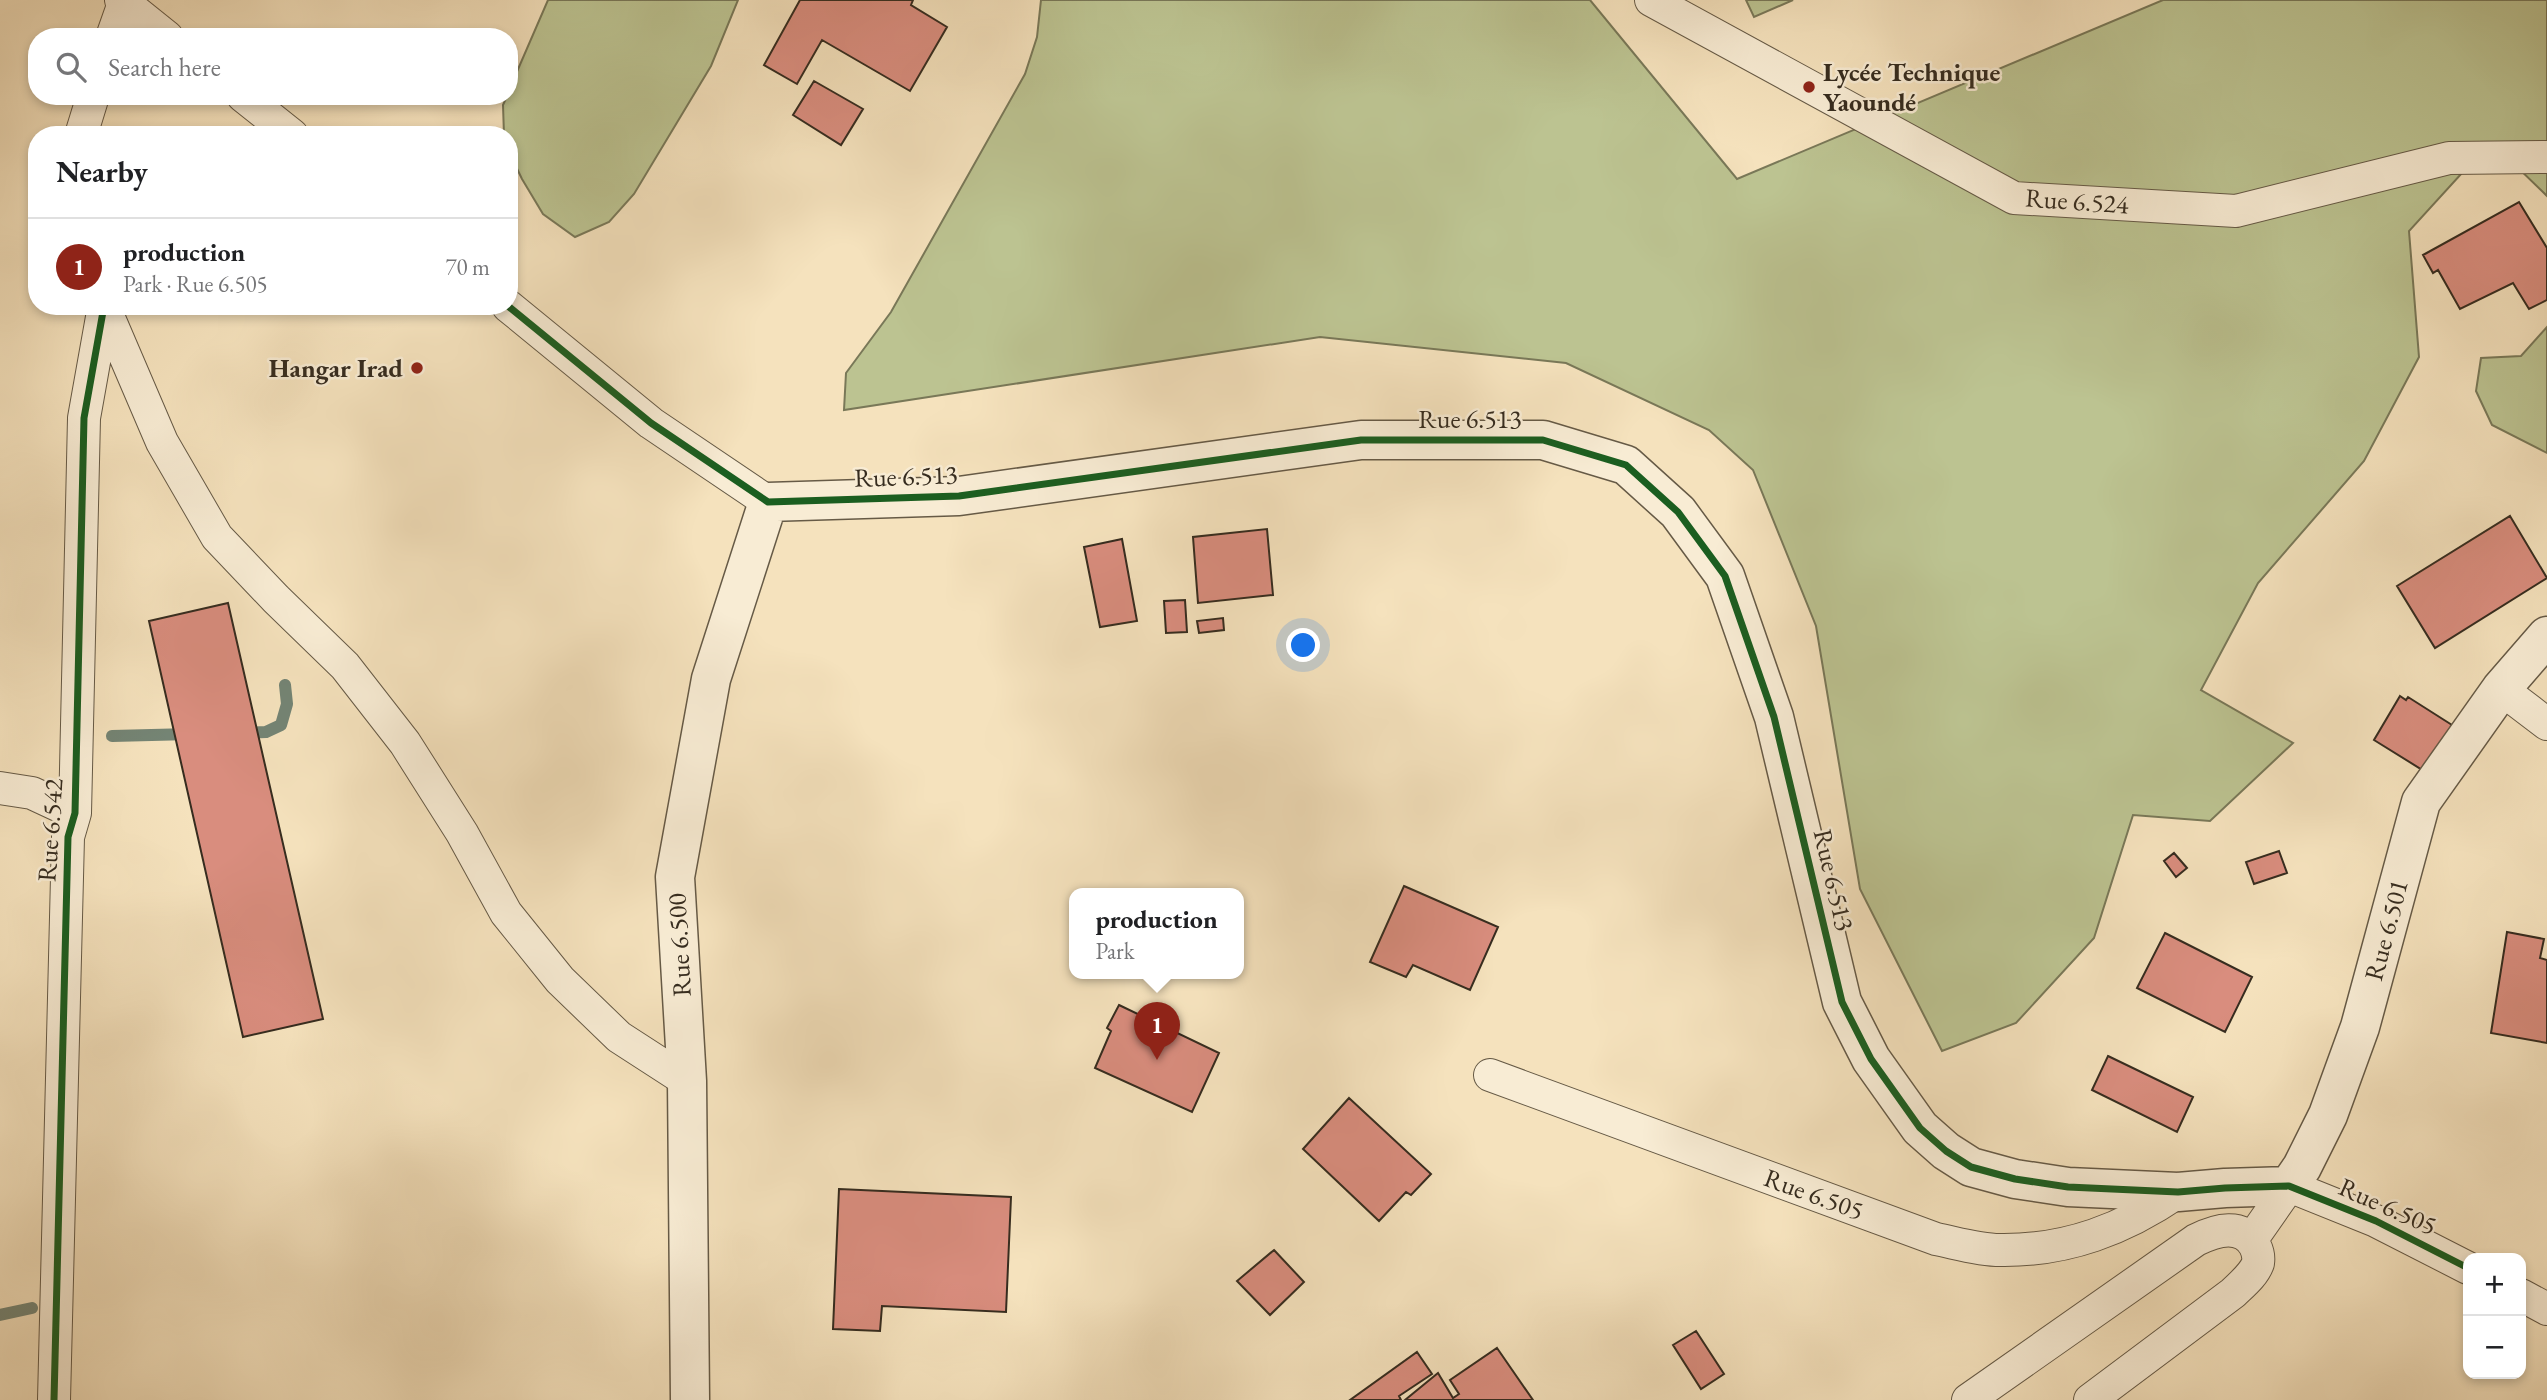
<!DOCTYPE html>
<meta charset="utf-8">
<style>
:root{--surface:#fff;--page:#f6f6f6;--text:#202124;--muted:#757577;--line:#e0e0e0;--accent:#8f2418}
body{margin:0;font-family:"EB Garamond",serif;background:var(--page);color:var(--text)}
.controls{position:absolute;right:21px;bottom:21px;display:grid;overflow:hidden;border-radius:14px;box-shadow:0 4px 10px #0003}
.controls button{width:63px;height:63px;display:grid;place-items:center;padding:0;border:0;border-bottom:2px solid var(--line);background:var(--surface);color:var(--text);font:35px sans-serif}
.you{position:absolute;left:1304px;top:646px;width:24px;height:24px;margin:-18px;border:5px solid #fff;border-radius:50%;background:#1a73e8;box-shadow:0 0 0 10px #1a73e833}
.badge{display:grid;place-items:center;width:46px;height:46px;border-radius:50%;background:var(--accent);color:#fff;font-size:23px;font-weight:700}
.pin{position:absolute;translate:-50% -58px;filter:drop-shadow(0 2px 4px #0008)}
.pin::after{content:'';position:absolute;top:37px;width:24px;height:21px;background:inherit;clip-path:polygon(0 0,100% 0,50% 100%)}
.popup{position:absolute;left:1069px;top:888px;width:175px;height:91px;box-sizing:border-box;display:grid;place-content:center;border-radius:14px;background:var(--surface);filter:drop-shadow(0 2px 5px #0005);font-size:23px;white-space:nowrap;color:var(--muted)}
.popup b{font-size:26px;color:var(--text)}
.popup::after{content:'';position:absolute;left:50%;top:100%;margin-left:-14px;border:14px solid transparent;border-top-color:var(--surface)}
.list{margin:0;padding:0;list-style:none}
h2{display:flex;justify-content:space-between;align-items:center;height:91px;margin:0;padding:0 28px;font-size:30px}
h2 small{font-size:23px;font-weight:400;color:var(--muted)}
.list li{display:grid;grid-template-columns:46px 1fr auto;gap:21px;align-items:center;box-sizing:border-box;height:98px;padding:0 28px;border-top:2px solid var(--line)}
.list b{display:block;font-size:26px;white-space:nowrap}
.list p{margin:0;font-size:23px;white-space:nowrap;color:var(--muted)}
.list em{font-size:23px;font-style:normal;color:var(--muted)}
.icon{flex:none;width:38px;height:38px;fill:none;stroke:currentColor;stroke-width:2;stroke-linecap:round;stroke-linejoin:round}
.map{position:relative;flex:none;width:2547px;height:1400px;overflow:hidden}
.search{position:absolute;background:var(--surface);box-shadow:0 4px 10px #0003;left:28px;top:28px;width:490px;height:77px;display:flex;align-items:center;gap:18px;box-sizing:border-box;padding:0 24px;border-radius:28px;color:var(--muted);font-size:26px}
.panel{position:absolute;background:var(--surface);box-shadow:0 4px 10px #0003;left:28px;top:126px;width:490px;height:189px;border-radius:28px}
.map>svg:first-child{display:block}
</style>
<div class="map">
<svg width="2547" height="1400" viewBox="0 0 2547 1400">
<rect width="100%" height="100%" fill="#f5e2bd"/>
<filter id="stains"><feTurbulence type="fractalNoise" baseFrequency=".00286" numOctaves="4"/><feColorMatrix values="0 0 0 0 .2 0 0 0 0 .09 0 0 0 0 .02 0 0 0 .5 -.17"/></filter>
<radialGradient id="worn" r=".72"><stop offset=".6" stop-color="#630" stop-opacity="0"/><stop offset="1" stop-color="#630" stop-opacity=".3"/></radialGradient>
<path fill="#bcc391" stroke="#797858" stroke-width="2" d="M548 0H738L711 66 634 194 609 222 575 237 543 214 522 179 509 152V135H504L503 105 507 96H509V90Z
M1041 0H1590L1737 179 2163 0H2547V196L2511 161 2472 162 2409 231 2419 357 2364 461 2258 583 2201 690 2293 743 2210 821 2133 815 2094 938 2016 1023 1942 1051 1860 889 1816 626 1753 470 1709 430 1566 363 1320 337 844 410 846 373 891 312 1025 74 1037 37Z
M1746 0H1793L1754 17Z
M2547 327V453L2492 425 2476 391 2481 358 2521 356Z"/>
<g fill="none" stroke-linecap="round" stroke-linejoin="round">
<path stroke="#748474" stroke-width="12" d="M241 733 266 732 281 725 287 704 285 685
M112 736 191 734
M0 1315 32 1308"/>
</g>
<path fill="#d98d7e" stroke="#362c1f" stroke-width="2" d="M800 0H913L911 5 947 27 910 91 822 40 797 84 764 65Z
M814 81 863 109 841 145 793 115Z
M2519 202 2547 248V300L2529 309 2513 283 2460 309 2438 270 2433 273 2423 255Z
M2510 516 2547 578 2435 648 2397 586Z
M1267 529 1273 595 1198 603 1193 537Z
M1267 529 1273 595 1198 603 1193 537Z
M1122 539 1137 621 1100 627 1084 547Z
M1185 600 1187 632 1166 633 1164 601Z
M228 603 323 1019 243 1037 149 621Z
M1223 618 1224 630 1199 633 1197 621Z
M2400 696 2406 700 2408 697 2452 725 2424 771 2374 740Z
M2279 851 2287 873 2254 884 2246 862Z
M2174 853 2187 868 2176 877 2164 861Z
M1404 886 1498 927 1470 990 1413 965 1406 977 1370 962Z
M2507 932 2544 939 2540 958 2547 960V1043L2491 1033Z
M2165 933 2252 977 2225 1032 2137 988Z
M1119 1005 1219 1053 1192 1112 1095 1068 1111 1031 1107 1028Z
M2108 1056 2193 1097 2177 1132 2092 1090Z
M1349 1098 1431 1174 1411 1195 1406 1192 1379 1221 1303 1149Z
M839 1189 1011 1197 1006 1312 882 1306 880 1331 833 1329Z
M1274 1250 1304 1282 1270 1315 1237 1281Z
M1696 1331 1724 1374 1701 1389 1673 1345Z
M1497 1348 1533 1400H1405L1438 1373 1453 1398 1459 1394 1450 1380Z
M1417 1352 1432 1374 1399 1396 1401 1400H1350Z"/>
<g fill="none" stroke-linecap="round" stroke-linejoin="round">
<defs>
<path id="minor" d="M121 0 167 37
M1651 0 2014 198 2236 211 2449 158 2547 157
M112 37 124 3
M243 96 292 135
M81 135 93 96
M508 306 651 423 768 502
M105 309 162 442 217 537 276 599 345 666 405 743 462 833 506 913 560 980 619 1037 687 1081
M2501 689 2547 724
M0 788 32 793 75 813
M1490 1075 1936 1239C1956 1243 1979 1250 2000 1250 2067 1251 2124 1229 2178 1192
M2252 1239 2289 1186 2376 1221 2468 1268
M2521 1295 2547 1309
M54 1400 68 837 75 813 84 418 104 306
M1968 1400 2196 1240C2216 1230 2243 1222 2255 1246 2258 1252 2259 1257 2258 1263 2254 1275 2241 1285 2233 1293L2090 1400"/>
<path id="tertiary" d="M690 1400 687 1081 675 877 711 679 768 502 959 496 1361 440H1543L1626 465 1678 512 1725 576 1774 717 1842 1002 1871 1059 1920 1128 1946 1151 1971 1167 2015 1179 2068 1187 2178 1192 2225 1188 2289 1186 2302 1167 2328 1115 2360 1027 2421 802 2501 689 2547 636"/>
</defs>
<use href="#minor" stroke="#665a46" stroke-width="34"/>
<use href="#tertiary" stroke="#665a46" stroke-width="41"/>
<use href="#minor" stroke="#f8ecd4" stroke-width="32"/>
<use href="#tertiary" stroke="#f8ecd4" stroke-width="38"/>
<defs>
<path id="cycleway" d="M508 306 651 423 768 502 959 496 1361 440H1543L1626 465 1678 512 1725 576 1774 717 1842 1002 1871 1059 1920 1128 1946 1151 1971 1167 2015 1179 2068 1187 2178 1192 2225 1188 2289 1186 2376 1221 2468 1268
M54 1400 68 837 75 813 84 418 104 306"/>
</defs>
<use href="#cycleway" stroke="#f8ecd4" stroke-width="11"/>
<use href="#cycleway" stroke="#1b5e20" stroke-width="7"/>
</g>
<g fill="#8f2418" stroke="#f8ecd4" stroke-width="2.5">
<circle cx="1809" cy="87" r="7"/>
<circle cx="417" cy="368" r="7"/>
</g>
<g text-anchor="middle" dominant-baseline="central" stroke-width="5" stroke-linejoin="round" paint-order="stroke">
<g font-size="26" font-weight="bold" fill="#362c1f" stroke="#f8ecd4" text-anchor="start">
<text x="1823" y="72">Lycée Technique<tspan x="1823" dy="30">Yaoundé</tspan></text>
<text x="403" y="368" text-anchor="end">Hangar Irad</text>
</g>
<g font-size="26" fill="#362c1f" stroke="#f8ecd4">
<text transform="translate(2077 201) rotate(4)">Rue 6.524</text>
<text x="1470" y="419">Rue 6.513</text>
<text transform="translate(906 476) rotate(-2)">Rue 6.513</text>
<text transform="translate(50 830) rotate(-86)">Rue 6.542</text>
<text transform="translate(1834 880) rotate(77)">Rue 6.513</text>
<text transform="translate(2386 930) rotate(-75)">Rue 6.501</text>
<text transform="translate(679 945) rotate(-93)">Rue 6.500</text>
<text transform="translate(1814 1194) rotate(20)">Rue 6.505</text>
<text transform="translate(2388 1206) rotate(24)">Rue 6.505</text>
</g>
</g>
<rect width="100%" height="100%" filter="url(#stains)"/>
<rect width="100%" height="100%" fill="url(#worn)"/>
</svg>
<div class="controls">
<button>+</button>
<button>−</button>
</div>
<div class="you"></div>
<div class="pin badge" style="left:1157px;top:1060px">1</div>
<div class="popup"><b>production</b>Park</div>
<div class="search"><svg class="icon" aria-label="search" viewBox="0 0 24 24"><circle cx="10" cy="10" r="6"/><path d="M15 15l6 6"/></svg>Search here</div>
<section class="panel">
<h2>Nearby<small></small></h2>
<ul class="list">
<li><span class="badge">1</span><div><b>production</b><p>Park · Rue 6.505</p></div><em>70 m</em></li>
</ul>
</section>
</div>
